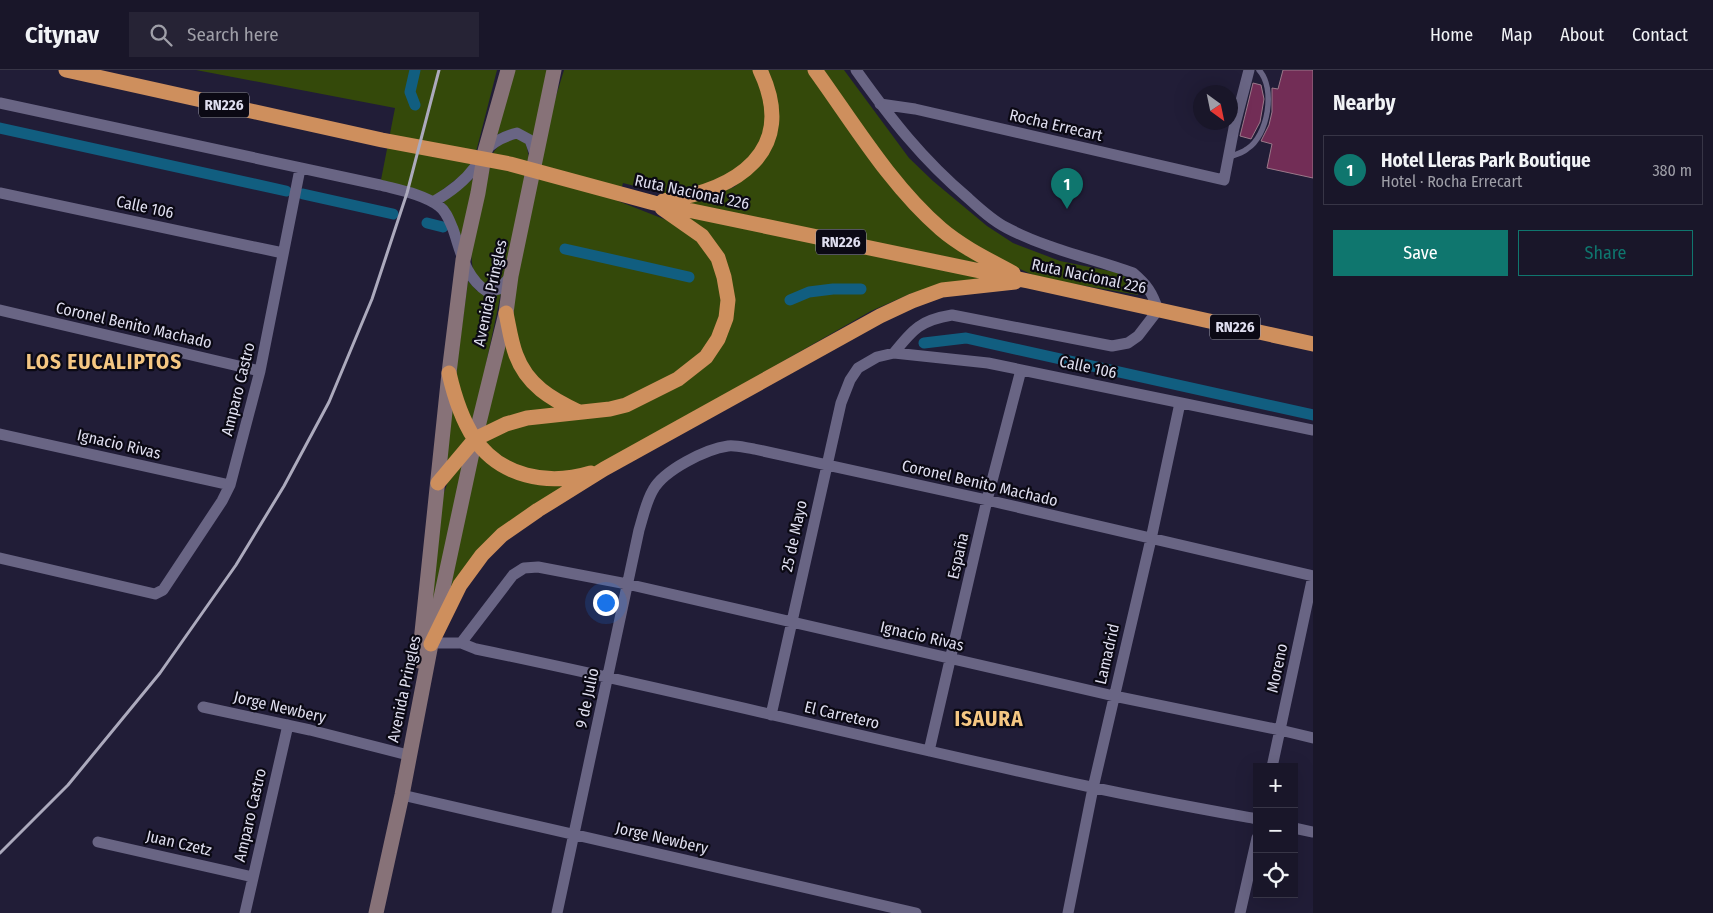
<!DOCTYPE html>
<meta charset="utf-8">
<style>
:root{--surface:#191629;--page:#262335;--text:#f1f3f6;--muted:#9f9fa8;--line:#373546;--accent:#0f766e}
body{margin:0;font-family:"Fira Sans Condensed",sans-serif;background:var(--page);color:var(--text)}
.controls{position:absolute;right:15px;bottom:15px;display:grid;overflow:hidden;border-radius:0px;box-shadow:0 5px 20px #0002}
.controls button{width:45px;height:45px;display:grid;place-items:center;padding:0;border:0;border-bottom:1px solid var(--line);background:var(--surface);color:var(--text);font:25px sans-serif}
.compass{position:absolute;left:1193px;top:15px;width:45px;height:45px;border-radius:50%;background:var(--surface);box-shadow:0 5px 20px #0002;rotate:147deg}
.you{position:absolute;left:605px;top:532px;width:18px;height:18px;margin:-12px;border:4px solid #fff;border-radius:50%;background:#1a73e8;box-shadow:0 0 0 8px #1a73e833}
.badge{display:grid;place-items:center;width:32px;height:32px;border-radius:50%;background:var(--accent);color:#fff;font-size:16px;font-weight:700}
.pin{position:absolute;translate:-50% -41px;filter:drop-shadow(0 1px 2px #0008)}
.pin::after{content:'';position:absolute;top:26px;width:18px;height:15px;background:inherit;clip-path:polygon(0 0,100% 0,50% 100%)}
.list{margin:0;padding:0;list-style:none}
h2{display:flex;justify-content:space-between;align-items:center;height:65px;margin:0;padding:0 20px;font-size:21px}
h2 small{font-size:16px;font-weight:400;color:var(--muted)}
.list li{display:grid;grid-template-columns:32px 1fr auto;gap:15px;align-items:center;box-sizing:border-box;height:70px;margin:0 10px 10px;padding:0 10px;border:1px solid var(--line);border-radius:0px}
.list b{display:block;font-size:19px;white-space:nowrap}
.list p{margin:0;font-size:16px;white-space:nowrap;color:var(--muted)}
.list em{font-size:16px;font-style:normal;color:var(--muted)}
.actions{display:flex;gap:10px;padding:15px 20px}
.actions a{flex:1;padding:11px 0;border:1px solid var(--accent);border-radius:0px;text-align:center;font-size:18px;color:var(--accent)}
.actions .main{background:var(--accent);color:#fff}
.icon{flex:none;width:28px;height:28px;fill:none;stroke:currentColor;stroke-width:2;stroke-linecap:round;stroke-linejoin:round}
.map{position:relative;flex:none;width:1313px;height:843px;overflow:hidden}
header{display:flex;align-items:center;gap:30px;box-sizing:border-box;height:70px;padding:0 25px;background:var(--surface);border-bottom:1px solid var(--line)}
header strong{font-size:24px}
nav{display:flex;gap:28px;margin-inline-start:auto;font-size:18px}
.search{width:350px;height:45px;background:var(--page);display:flex;align-items:center;gap:12px;box-sizing:border-box;padding:0 18px;border-radius:0px;color:var(--muted);font-size:19px}
main{display:flex}
aside{flex:1;background:var(--surface)}
.map>svg:first-child{display:block}
</style>
<header>
<strong>Citynav</strong>
<div class="search"><svg class="icon" aria-label="search" viewBox="0 0 24 24"><circle cx="10" cy="10" r="6"/><path d="M15 15l6 6"/></svg>Search here</div>
<nav><a>Home</a><a>Map</a><a>About</a><a>Contact</a></nav>
</header>
<main>
<div class="map">
<svg width="1313" height="843" viewBox="0 0 1313 843">
<rect width="100%" height="100%" fill="#211d37"/>
<path fill="#34490a" d="M196 0H497L475 86 468 100 432 128 380 115 395 38Z
M514 0H549L534 70C517 59 515 56 496 65Z
M564 0H754L766 27 765 66 745 96 677 127 623 113 618 131 679 155 699 170 716 192 724 233 715 268 678 303 617 332 581 337 531 306 514 259 513 236 520 187 553 36Z
M767 0H810L886 106 992 196 685 134 716 124 734 117 752 102 764 87Z
M819 0H844L909 88 933 111 987 156 1013 173 1060 191 1119 203 1130 210 1136 217 1138 225 1040 208 987 184 961 169 916 130Z
M521 68 526 73 529 88 505 207 494 216 484 214 473 201 471 184 493 83C500 72 508 70 521 68Z
M474 108 461 174 450 140 443 132Z
M682 144 996 209 912 223 871 241 594 399 548 405 508 395 483 371 527 350 587 346 706 294 733 221Z
M468 211 477 221 501 223 473 356 462 337 456 301Z
M506 260 514 291 561 339 481 361Z
M451 328 470 368 443 401Z
M478 377 500 400 579 410 519 448 448 530Z
M465 388 429 565 441 431 451 403Z"/>
<g fill="none" stroke-linecap="round" stroke-linejoin="round">
<path stroke="#115e80" stroke-width="11" d="M415 35 410 22 415 0
M0 58 286 121
M303 124 393 144
M427 153 443 157
M565 179 689 207
M790 230 809 222 833 219H861
M924 273 966 268 1313 345"/>
</g>
<path fill="#722d56" stroke="#9a798a" d="M1283 0H1313V108L1267 98 1272 74 1261 71 1269 55 1272 42V18L1278 19Z
M1253 13 1261 15 1264 29 1260 52 1251 69 1240 66Z"/>
<g fill="none" stroke-linecap="round" stroke-linejoin="round">
<path stroke="#696584" stroke-width="5.5" d="M1229 87C1235 85 1242 83 1247 79 1268 66 1276 18 1259 0"/>
<path stroke="#696584" stroke-width="11" d="M856 0C891 49 922 89 968 128 980 139 993 151 1007 158 1047 179 1091 188 1133 203 1147 215 1152 222 1158 240L1138 266 1128 273 1112 276 952 245C921 250 913 259 894 283
M0 33 380 115C399 120 423 124 439 136 447 142 449 150 453 159 461 182 465 208 488 222L499 219 511 206
M880 34 915 39 1224 110 1234 58 1249 0
M0 123 283 183
M433 132C449 123 464 112 475 97 479 92 482 85 486 80 494 71 505 66 517 63L530 70 536 87
M0 240 260 301
M0 364 230 415
M0 488 155 524 163 520 222 431 230 415 260 301 300 99
M425 573H461L476 579C681 621 885 673 1091 717 1146 729 1202 739 1257 749
M461 573 513 505 524 498 538 497 627 514 1114 626 1280 660 1313 668
M203 637 310 660 408 685
M771 645 841 333 850 310 858 298 877 287 894 283 988 293 1313 360
M929 681 987 430 1021 300
M1272 697 1313 506
M402 725 916 843
M1294 758 1313 762
M98 772 253 807
M245 843 288 655
M557 843 639 460C643 447 646 432 653 420 664 400 706 379 728 376 736 375 746 378 754 379L987 430 1313 506
M1068 843 1093 718 1151 469 1180 333
M1240 843 1257 768"/>
<path stroke="#877278" stroke-width="15" d="M419 591 449 303 463 190 478 123 485 81 508 0
M376 843 402 725 431 574 475 369 506 243 511 206 554 0"/>
<path stroke="#ce8f5d" stroke-width="15" d="M66 0 382 70 510 94 654 133 1028 211 1313 274
M815 0C854 54 891 116 941 159 962 177 989 190 1013 203
M663 131C736 120 799 82 760 0
M506 243C509 257 511 272 516 285 527 315 551 329 579 342
M449 303C454 325 461 348 474 368 500 407 548 416 591 403
M438 413 475 369 506 354 527 348 610 339 626 335 678 309 706 287 718 269 726 248 728 230 724 207 718 188 702 166 662 138
M431 574 460 515 482 485 502 465 538 440 604 399 880 246 912 231 942 220 1015 212"/>
<path stroke="#acaabd" stroke-width="3" d="M0 783 68 715 160 603 236 495 284 416 329 332 372 229 407 123 439 0"/>
</g>
<g text-anchor="middle" dominant-baseline="central" stroke-width="4.5" stroke-linejoin="round" paint-order="stroke">
<g fill="#0b0914" stroke="#9f9ead" stroke-width="1">
<rect x="199" y="22.5" width="50" height="25" rx="4"/>
<rect x="816" y="159.5" width="50" height="25" rx="4"/>
<rect x="1210" y="244.5" width="50" height="25" rx="4"/>
</g>
<g font-size="15" font-weight="bold" fill="#dfdeef">
<text x="224" y="35">RN226</text>
<text x="841" y="172">RN226</text>
<text x="1235" y="257">RN226</text>
</g>
<g font-size="16" fill="#dfdeef" stroke="#0b0914">
<text transform="translate(1056 55) rotate(13)">Rocha Errecart</text>
<text transform="translate(692 122) rotate(12)">Ruta Nacional 226</text>
<text transform="translate(145 137) rotate(12)">Calle 106</text>
<text transform="translate(1089 206) rotate(12)">Ruta Nacional 226</text>
<text transform="translate(490 223) rotate(-78)">Avenida Pringles</text>
<text transform="translate(134 255) rotate(13)">Coronel Benito Machado</text>
<text transform="translate(1088 297) rotate(12)">Calle 106</text>
<text transform="translate(238 319) rotate(-76)">Amparo Castro</text>
<text transform="translate(119 374) rotate(13)">Ignacio Rivas</text>
<text transform="translate(980 413) rotate(13)">Coronel Benito Machado</text>
<text transform="translate(794 466) rotate(-78)">25 de Mayo</text>
<text transform="translate(958 486) rotate(-77)">España</text>
<text transform="translate(922 566) rotate(13)">Ignacio Rivas</text>
<text transform="translate(1107 584) rotate(-77)">Lamadrid</text>
<text transform="translate(1277 598) rotate(-78)">Moreno</text>
<text transform="translate(404 619) rotate(-78)">Avenida Pringles</text>
<text transform="translate(587 628) rotate(-78)">9 de Julio</text>
<text transform="translate(280 637) rotate(13)">Jorge Newbery</text>
<text transform="translate(842 645) rotate(13)">El Carretero</text>
<text transform="translate(250 745) rotate(-77)">Amparo Castro</text>
<text transform="translate(662 768) rotate(13)">Jorge Newbery</text>
<text transform="translate(179 773) rotate(13)">Juan Czetz</text>
</g>
<g font-size="21" font-weight="bold" letter-spacing="1" fill="#f5c783" stroke="#0b0914">
<text x="104" y="292">LOS EUCALIPTOS</text>
<text x="989" y="649">ISAURA</text>
</g>
</g>
</svg>
<div class="controls">
<button>+</button>
<button>−</button>
<button><svg class="icon" aria-label="locate" viewBox="0 0 24 24"><circle cx="12" cy="12" r="6"/><path d="M12 2v4M12 18v4M2 12h4M18 12h4"/></svg></button>
</div>
<svg class="compass" viewBox="-18 -18 36 36"><path d="M0-13l5 13h-10z" fill="#e53935"/><path d="M0 13l5-13h-10z" fill="#9f9fa8"/></svg>
<div class="you"></div>
<div class="pin badge" style="left:1067px;top:139px">1</div>
</div>
<aside>
<h2>Nearby<small></small></h2>
<ul class="list">
<li><span class="badge">1</span><div><b>Hotel Lleras Park Boutique</b><p>Hotel · Rocha Errecart</p></div><em>380 m</em></li>
</ul>
<div class="actions"><a class="main">Save</a><a>Share</a></div>
</aside>
</main>
